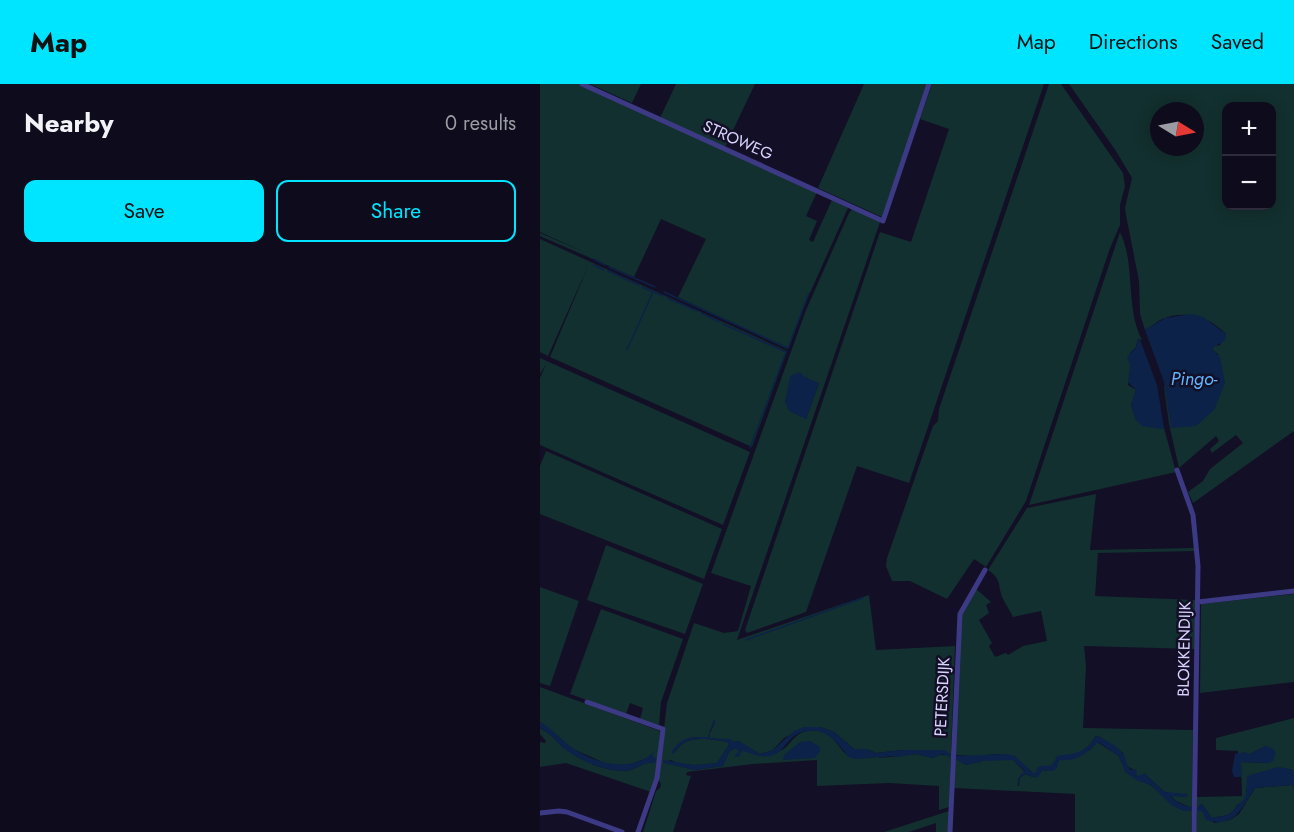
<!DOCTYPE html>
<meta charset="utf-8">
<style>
:root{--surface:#0e0b1c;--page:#171425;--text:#f1f3f6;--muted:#9b9ba3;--line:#2e2b3b;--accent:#00e5ff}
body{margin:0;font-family:Jost,sans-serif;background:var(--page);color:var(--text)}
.controls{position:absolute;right:18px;top:18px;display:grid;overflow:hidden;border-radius:12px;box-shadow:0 3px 15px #0003}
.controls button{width:54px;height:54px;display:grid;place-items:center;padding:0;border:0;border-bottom:2px solid var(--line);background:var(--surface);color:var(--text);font:30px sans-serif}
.compass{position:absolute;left:610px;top:18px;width:54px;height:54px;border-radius:50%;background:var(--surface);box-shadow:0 3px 15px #0003;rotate:100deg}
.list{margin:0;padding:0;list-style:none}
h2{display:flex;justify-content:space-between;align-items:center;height:78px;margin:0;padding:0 24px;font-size:26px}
h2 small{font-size:20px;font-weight:400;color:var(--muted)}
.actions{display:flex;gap:12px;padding:18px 24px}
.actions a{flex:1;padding:14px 0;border:2px solid var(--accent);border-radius:12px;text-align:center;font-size:21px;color:var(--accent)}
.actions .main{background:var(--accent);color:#111}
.map{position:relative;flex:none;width:754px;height:748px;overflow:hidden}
header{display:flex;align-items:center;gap:36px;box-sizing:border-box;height:84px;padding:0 30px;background:var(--accent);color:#111}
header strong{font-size:28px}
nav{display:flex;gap:33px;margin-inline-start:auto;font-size:21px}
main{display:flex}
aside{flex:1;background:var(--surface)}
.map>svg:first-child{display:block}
</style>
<header>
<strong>Map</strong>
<nav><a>Map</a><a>Directions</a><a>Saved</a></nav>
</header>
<main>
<aside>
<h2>Nearby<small>0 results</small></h2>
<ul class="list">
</ul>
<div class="actions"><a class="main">Save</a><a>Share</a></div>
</aside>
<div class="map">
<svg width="754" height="748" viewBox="0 0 754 748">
<rect width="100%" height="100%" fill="#130f26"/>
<path fill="#12302f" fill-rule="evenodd" d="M0 0H39L277 108 266 132 277 137 269 156 273 158 292 116 308 124 261 229 249 264 247 265 138 213 166 155 121 135 94 193 0 152V149L46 169 0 148Z
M50 0H101L92 19Z
M136 0H215L185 63 120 34Z
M324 0H388L342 133 278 104Z
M392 0H504L369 399 317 382 266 528 207 549 205 546 340 148 371 158 409 45 380 35Z
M509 0H521L583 89 585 102 580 121V141L570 164 486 417 446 483 434 475 407 515 370 497H352L346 482 347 474 393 342 398 337 399 325Z
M529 0H754V347L653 419 648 408 663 397 670 385 703 359 696 351 672 369 670 365 679 357 676 352 639 384 629 340 624 303 679 271 672 265 674 262 680 261 686 250C669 232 643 225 620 236 615 239 611 243 605 246L600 230 599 197 586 131 585 124 592 94 576 67ZM686 22H732V122H686ZM619 27H655V63H619Z
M313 124 340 138 197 556 329 511 336 566 415 562 409 723 399 726V702L349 699 277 702V676L213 680 147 688 146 691 151 692 133 748H103L116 707 120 704 121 700 118 695 127 619 154 539 184 549 198 547 211 502 171 489 266 226 309 129ZM250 299H279L266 335 245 319ZM174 636 175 639 170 649V654L194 658 198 657 220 670 233 666 244 654 265 643H280L294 648 314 665H327L336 669 362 666H404L411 671H398L393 674 376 670 340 674 338 673C330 673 321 675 314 674 297 671 297 643 268 647 257 648 253 656 246 663 235 673 214 671 202 666L198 670 199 666 194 664 190 667 182 682 155 686 126 679 130 676C145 683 161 681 177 679L189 661 188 658C176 656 155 652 144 659 140 661 136 667 133 670 144 652 149 653 168 653Z
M580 148C596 181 585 223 602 256L598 255 596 263 590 269 594 273 588 301 596 306 591 321 596 336 624 344 636 388 489 421Z
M0 155 247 267 212 363 10 273 49 180 8 272 0 268Z
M0 274 210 368 183 441 0 361V294L6 280 0 290Z
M6 367 182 445 164 495 0 430V382Z
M556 410 550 466 655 464 656 467 558 469 555 512 656 516 655 565 544 562 546 582 543 644 653 646 652 724 636 717 630 711 647 713 625 708 607 692H597L594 686 587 682 583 669 560 653 556 652C549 664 536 674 522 671L511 683H498L496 689 494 690 482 679 458 670 434 672 415 671 421 531 435 504 451 518 446 521 449 529 439 536 452 559 449 562 455 573 466 569 468 571 483 562 507 557 501 527 473 533C470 527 466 521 463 515 457 502 463 496 448 486L487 424Z
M66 461 163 500 145 550 47 516Z
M0 503 39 517 10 602 0 599Z
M754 510V598L660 609 661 520Z
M61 525 143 555 121 618 119 641 100 635 103 624 90 619 86 630 30 610Z
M0 603 120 647 117 687 111 708 26 679 0 683V658L5 659 6 657 0 650V644C9 648 15 656 22 662 39 676 62 687 84 687 95 687 104 677 115 678L112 672 89 681 67 680 33 665 0 638Z
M754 634V689L751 685 706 705V713L701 719 697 721C692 732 682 733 671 733L662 720 657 724V713L702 712 701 678 729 679 726 662 710 670H698V667L676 666V654Z
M557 658 579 672C584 690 600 693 613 703 626 713 633 727 652 727L651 748H535V710L414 704 415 674 426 681 446 676H473L485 688C479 692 477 695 478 702H479L480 694 485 690 493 693 503 686 506 687 519 676 550 666Z
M752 701 754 704V748H656L657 727H663L674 739 690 736 699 730 715 704Z
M409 727 408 748H396V739L369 748H344Z"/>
<path fill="#0c2248" d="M652 230 663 233 686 250 685 257 675 262 672 265 680 273 685 299 674 326 656 342 631 344 624 298 605 246 625 234Z
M599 253 617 301 624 344 622 345 602 342 596 336 591 321 596 306 588 298 590 281 587 273 596 263Z
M260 288 263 292 279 299 266 335 249 327 245 319 250 292Z
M174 634 175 639 170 648V654L190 655 194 658 199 657 220 670 233 666 254 647 265 643H280L294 648 314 665H327L336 669 362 666H405L411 671 410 673 403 670 393 674 376 670 358 673 350 672 340 674 337 673C330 673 316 677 309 673 307 672 305 668 303 666 293 654 284 644 267 647 238 651 249 687 202 666V669H199L201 672 196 673 194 672 199 667 194 664 190 667 183 682 155 686 123 679V676L154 681 177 679 189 661 188 658C177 656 154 652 144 659 140 661 136 667 133 670L131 669C140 653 151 653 168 653Z
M0 638C13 645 22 657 34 665 57 680 91 689 114 668L112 672 116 674 115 679C104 677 95 687 84 687 62 687 39 676 22 663 15 656 9 648 0 644Z
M556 652C564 654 581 664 585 673 587 679 586 681 591 686L596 685 597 692 607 689V692L625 708 648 710 647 713 630 712C637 720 650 724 660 723L661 719 671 733C683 733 692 732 697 721 709 716 706 703 707 692L738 683 751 685 754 689V704L752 701 715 704C701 724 695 745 666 736L662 727H643L631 721 611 701 598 697 585 688 579 672 558 658C546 670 536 678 519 676L517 684 513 687 503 686 497 694 485 690 480 694 478 703C477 696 479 692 485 687L473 676 441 677 440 680 439 678 426 681 414 674 415 672 467 670 475 672 494 690 496 689 498 683C510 679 510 687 517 672 535 669 545 670 556 652Z
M270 657 280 663V668L275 674 243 676 244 671 260 658Z
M726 662 732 664 736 669 733 677 729 679 701 678V693H694L692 687 695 670 704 668 710 670Z"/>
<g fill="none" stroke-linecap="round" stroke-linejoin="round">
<path stroke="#0c2248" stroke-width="1.5" d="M54 175 65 181
M54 181 64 186
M69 183 115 203
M68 187 99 201
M114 208 123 212
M124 208 248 264 269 209
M127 214 157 227
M161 229 180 238
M183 240 246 268 210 364
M87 266 113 208 102 203
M206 556 323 514"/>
<path stroke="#3d3a85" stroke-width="5" d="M42 0 343 137 389 0
M637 386 653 431 658 482 654 748
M658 518 754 507
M47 618 123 645 117 694 98 748
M0 729 19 727 27 728 82 748
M410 748 420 530 445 486"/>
</g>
<g text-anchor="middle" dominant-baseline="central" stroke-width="5" stroke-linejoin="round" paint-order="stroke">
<g font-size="16" fill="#d9d4ff" stroke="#130f26">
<text transform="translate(198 56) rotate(24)">STROWEG</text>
<text transform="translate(644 565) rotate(-89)">BLOKKENDIJK</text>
<text transform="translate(402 613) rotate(-87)">PETERSDIJK</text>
</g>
<g font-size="18" font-style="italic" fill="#62b6ff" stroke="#130f26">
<text x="654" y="295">Pingo-</text>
</g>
</g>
</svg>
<div class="controls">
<button>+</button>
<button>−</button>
</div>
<svg class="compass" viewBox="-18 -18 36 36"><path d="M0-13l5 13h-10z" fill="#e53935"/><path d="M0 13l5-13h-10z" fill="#9b9ba3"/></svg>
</div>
</main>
